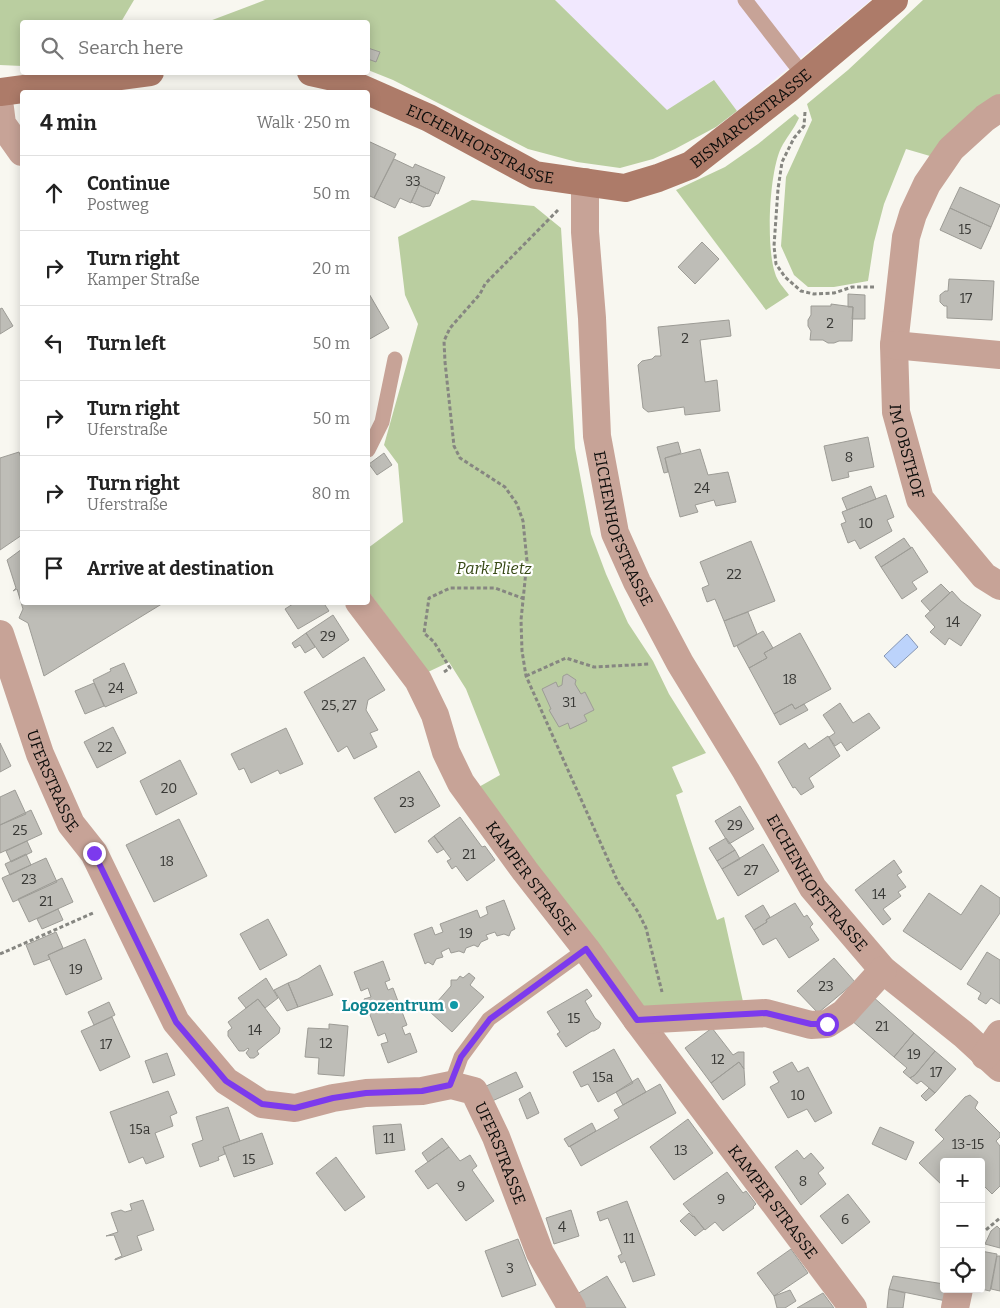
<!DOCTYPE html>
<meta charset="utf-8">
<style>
:root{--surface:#fff;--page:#f2f2f2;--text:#222;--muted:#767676;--line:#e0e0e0}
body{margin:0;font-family:Bitter,serif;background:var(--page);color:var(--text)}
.controls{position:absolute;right:15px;bottom:15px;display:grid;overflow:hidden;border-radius:5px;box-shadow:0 2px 12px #0003}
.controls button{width:45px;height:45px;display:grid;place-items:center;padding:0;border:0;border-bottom:1px solid var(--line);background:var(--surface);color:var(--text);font:25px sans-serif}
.stop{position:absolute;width:15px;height:15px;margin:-11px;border:4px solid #7c3aed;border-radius:50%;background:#fff}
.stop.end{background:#7c3aed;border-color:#fff;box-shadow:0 1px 5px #0008}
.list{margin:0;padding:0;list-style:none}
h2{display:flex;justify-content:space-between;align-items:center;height:65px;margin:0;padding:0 20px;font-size:21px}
h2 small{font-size:16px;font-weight:400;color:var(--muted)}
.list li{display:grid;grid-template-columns:32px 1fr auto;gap:15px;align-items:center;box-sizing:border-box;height:75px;padding:0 20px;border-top:1px solid var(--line)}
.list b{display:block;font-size:19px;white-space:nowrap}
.list p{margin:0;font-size:16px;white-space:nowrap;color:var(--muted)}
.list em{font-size:16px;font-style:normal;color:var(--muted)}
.icon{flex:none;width:28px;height:28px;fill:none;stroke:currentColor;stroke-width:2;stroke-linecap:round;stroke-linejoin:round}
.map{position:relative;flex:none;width:1000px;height:1308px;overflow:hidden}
.search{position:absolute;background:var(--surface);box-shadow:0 2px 12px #0003;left:20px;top:20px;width:350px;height:55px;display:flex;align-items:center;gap:12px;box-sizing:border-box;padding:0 18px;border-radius:5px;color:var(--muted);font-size:19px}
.panel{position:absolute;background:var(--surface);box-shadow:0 2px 12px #0003;left:20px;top:90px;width:350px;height:515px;border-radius:5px}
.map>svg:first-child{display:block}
</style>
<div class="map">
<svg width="1000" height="1308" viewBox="0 0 1000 1308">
<rect width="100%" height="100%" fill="#f8f7f0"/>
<path fill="#f1e8fe" d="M555 0H871L737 111 713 80 667 111Z"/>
<path fill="#bacea0" d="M0 0H134L121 22H22V66L0 65Z
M265 0H555L667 110 714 80 737 111 716 127 675 149 653 159 620 168 577 162 528 149 393 80 368 70V22H207Z
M923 0H1000V94L976 109 930 156 906 149 884 204 874 242 868 281 834 287H808L794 275 781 246 786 177 812 120 807 104 848 70Z
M795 114 799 118C794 129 786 138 781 148 769 173 766 247 775 273 777 281 784 288 789 295L766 310 676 190 725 167 758 144Z
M472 200 534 206 561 228 575 448 591 534 606 574 628 623 653 661 669 694 706 753 672 767 683 792 676 795 717 920 724 917 744 1006 638 1009 477 788 500 775 466 689 449 662 428 672 368 591V548L403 522 398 464 384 445 418 324 405 295 398 237Z"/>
<path fill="#bcd3fb" stroke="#8797b3" d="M907 634 918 647 895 668 884 656Z"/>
<path fill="#bebdb7" stroke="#9d9c96" d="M368 48 380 52 376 62 368 59Z
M368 141 396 154 374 198 368 195Z
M394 159 413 168 415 164 445 177 438 194 419 185 411 203 400 198 395 208 374 198Z
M419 185 436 193 430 206 423 207 411 202Z
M960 187 1000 205 991 227 950 208Z
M950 208 991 227 981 249 940 230Z
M702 242 719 259 695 284 678 267Z
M949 279 994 281 992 320 947 318V306H944L940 302V295L945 291H948Z
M368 292 389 328 368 340Z
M848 294 865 295V319H852L853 307H848Z
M831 304 853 307 852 341H839L834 343H828L823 340H810L811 331 808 326V320L811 315V306H831Z
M2 308 13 326 0 334V309Z
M729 320 731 336 700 340 705 382 717 380 720 411 685 415 684 407 648 412 643 408 638 365 642 361 652 359 655 356H661L658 327Z
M868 437 874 467 848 472 849 477 832 481 824 446Z
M678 442 681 453 665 458 668 472 664 473 657 447Z
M700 449 708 475 728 472 736 502 716 506 714 500 695 505 698 512 680 517 665 458Z
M19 452 22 461V535L0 550V458Z
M384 453 392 465 377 475 369 464Z
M871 486 876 499 847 510 842 498Z
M886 495 894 517 887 520 892 531 860 549 855 540 848 543 841 524 846 522 842 512Z
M904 538 911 548 881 567 875 557Z
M751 541 775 601 724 621 715 599 707 602 702 588 709 585 700 562Z
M912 547 928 572 912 582 917 589 902 599 881 567Z
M22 549V602H165L44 676 28 623 19 618 23 609 17 589 13 591 16 588 7 560Z
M941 584 950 593 930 611 921 601Z
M952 591 961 601 981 615 961 646 949 638 945 645 930 632 935 627 925 616Z
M296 602H323L329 611 298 629 285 609Z
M748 612 757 634 734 647 724 621Z
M333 615 349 640 323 658 306 633Z
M763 631 773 648 764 653 767 658 749 668 737 646Z
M306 633 315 647 305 653 300 645 295 648 292 643Z
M800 633 831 689 795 709 792 704 774 714 749 668 767 658 764 653Z
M364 657 385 690 368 700 366 710 378 730 370 733 377 747 354 759 347 746 338 752 304 692Z
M124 663 137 693 105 707 93 680 111 671 110 669Z
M567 674 576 680 575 684 581 694 585 692 594 710 584 715 587 721 570 729 568 723 559 727 549 710 551 709 542 689 556 682 558 687 562 685 563 676Z
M94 683 104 706 85 714 75 691Z
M840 703 853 723 869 713 880 728 847 751 841 742 835 746 829 737 835 733 823 715Z
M792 704 795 709 804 704 808 710 780 725 774 714Z
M113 727 126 753 97 768 84 742Z
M286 728 303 764 280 774 278 770 251 783 244 768 239 770 231 754Z
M828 736 840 756 809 778 814 787 801 795 795 787 793 788 778 762 805 743 809 749Z
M0 743 11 766 0 772Z
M180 760 197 794 156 815 140 781Z
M419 771 440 806 395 833 374 798Z
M15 790 26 814 0 825V797Z
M740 806 754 829 729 844 715 821Z
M31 810 42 834 0 853V825Z
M460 817 482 847 485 846 495 860 467 881 456 866 452 869 447 861 451 859 434 836Z
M179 819 207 876 154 902 126 845Z
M434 836 444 849 437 853 428 841Z
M726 838 735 850 717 861 709 848Z
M27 841 32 852 11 862 6 851Z
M763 844 779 871 738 896 722 869Z
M735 850 740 859 722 869 717 861Z
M26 854 31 865 10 875 5 864Z
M46 858 57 882 13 902 2 878Z
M894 860 902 872 897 875 906 887 898 892 901 896 883 909 891 919 883 925 855 890Z
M62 878 73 902 29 922 18 899Z
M981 885 1000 898V913L961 970 903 931 929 893 961 915Z
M504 900 515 929 511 931 509 936 504 934 497 936 495 932 486 935 488 939 481 942 478 947 474 945 466 948 464 953 459 951 451 953 449 948 441 952 443 957 436 959 433 965 428 962 425 964 414 934 432 927 435 935 443 932 440 924 477 910 480 918 488 914 486 907Z
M795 903 804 917 807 915 813 924 810 927 819 940 789 958 776 938 763 945 754 930 767 922 766 920Z
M763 905 770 917 766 920 767 922 754 930 745 916Z
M58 909 63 920 42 929 37 919Z
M268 919 287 955 260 970 240 934Z
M56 932 63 948 48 955 50 959 34 965 26 945Z
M85 939 102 979 66 995 48 955Z
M987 952 1000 960V1004L991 998 986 1004 978 999 981 993 967 984Z
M834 958 855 982 818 1013 797 991Z
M383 961 390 980 385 982 388 990 393 988 407 1025 402 1027 405 1035 410 1033 417 1052 388 1063 381 1044 388 1042 385 1033 378 1036 364 999 371 997 368 988 361 991 354 972Z
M320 965 333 995 298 1007 288 983 298 979Z
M469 973 475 978 470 985 484 997 452 1032 429 1011 431 1008V1002H437L451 986V980H457L460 976 463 978Z
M266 978 278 998 265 1008 258 999 246 1008 238 998Z
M288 983 298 1007 287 1011 274 990Z
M587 989 592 996 585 1001 595 1018 601 1023 599 1028 594 1031H592L566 1047 557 1034 560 1032 547 1012Z
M872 996 914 1033 894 1057 851 1020Z
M258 999 280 1028 279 1033 257 1051 259 1054 254 1058H250L246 1053 249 1049 248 1048 244 1051H239L228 1036V1031L232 1028 228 1022Z
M109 1002 115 1015 94 1025 88 1012Z
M112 1017 130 1057 100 1071 81 1031Z
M329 1024 348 1026 344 1076 318 1074 319 1058 305 1057 308 1028 329 1029Z
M712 1028 733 1055 738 1052H744V1069L739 1062 711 1083 685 1048Z
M914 1033 935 1051 915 1075 910 1078 903 1072 907 1068 894 1057Z
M614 1049 633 1083 598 1102 588 1084 581 1087 573 1072Z
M935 1051 956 1069 935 1093 921 1081 917 1084 910 1078 915 1075Z
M167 1053 175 1075 153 1083 145 1061Z
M739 1062 744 1069 745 1085 723 1100 711 1083Z
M792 1062 798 1072 808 1067 832 1113 815 1122 807 1109 788 1118 770 1087 779 1082 773 1072Z
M516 1072 523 1087 490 1102 482 1088Z
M638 1078 646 1092 623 1105 616 1092Z
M660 1084 676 1113 581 1166 570 1146 619 1118 614 1110Z
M929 1088 935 1093 926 1101 921 1096Z
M168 1091 177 1113 170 1116 173 1126 155 1133 164 1157 146 1164 143 1157 129 1163 110 1112Z
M530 1092 539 1113 527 1119 519 1099Z
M970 1095 978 1102 975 1108 1000 1133V1137L996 1141 1000 1146V1186L992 1194 981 1183V1162H944V1187L919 1163 944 1139 935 1130 965 1097Z
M228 1107 240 1141 223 1147 225 1154 218 1157 219 1160 200 1167 192 1144 203 1140 196 1117Z
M688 1119 713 1153 674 1180 650 1147Z
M592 1123 596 1131 569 1147 564 1139Z
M401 1124 405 1150 376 1154 373 1126Z
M880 1127 914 1142 906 1160 872 1144Z
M262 1133 273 1164 234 1177 223 1147Z
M442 1138 449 1147 428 1162 422 1153Z
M449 1147 460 1161 470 1155 477 1166 472 1170 494 1201 466 1221 437 1183 428 1189 415 1171Z
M797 1150 804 1159 811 1153 824 1168 818 1173 826 1184 801 1205 775 1167Z
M336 1157 365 1197 345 1211 316 1173Z
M727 1172 743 1193 746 1191 756 1204 753 1207 754 1208 723 1231 715 1222 705 1230 683 1204Z
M848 1194 870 1222 842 1244 820 1216Z
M143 1200 154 1230 137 1236 142 1250 115 1260V1259L122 1256 114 1235 106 1236 118 1232 111 1213 121 1210 125 1212 132 1210 130 1204Z
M627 1201 655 1275 633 1282 625 1261 621 1263 618 1256 622 1254 608 1218 600 1221 597 1212Z
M571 1210 579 1236 554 1244 546 1218Z
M689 1213 693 1217 694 1216 704 1229 695 1236 680 1221Z
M997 1226 1000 1229V1248L985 1244 991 1231Z
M518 1239 536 1285 502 1297 485 1251Z
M791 1249 808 1273 774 1296 757 1273Z
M981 1251 997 1254 990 1291 981 1289Z
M997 1256H1000V1291L991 1289Z
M607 1276 626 1308H585L577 1294Z
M893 1276 944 1284V1289H949L946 1301 889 1289Z
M889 1289 905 1293 903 1308H887Z
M790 1290 796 1301 785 1308H777L774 1296Z
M823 1293 834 1308H797Z"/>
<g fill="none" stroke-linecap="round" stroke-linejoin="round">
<path stroke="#868681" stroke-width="3" stroke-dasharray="4 2.5" stroke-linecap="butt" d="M805 112 804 126 794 138 782 162 778 189 774 246 776 264 785 277 801 291 814 294 834 293 852 287H874
M558 210 485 284 480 294 450 328 444 341 445 362 454 446 460 458 505 487 517 504 523 521 527 561 521 620 522 651 526 676 618 882 638 912 646 928 662 992
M444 672 450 668 434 642 424 633 429 598 450 588H495L522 598
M526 676 566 658 594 667 650 664
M0 954 93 913
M981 1234 1000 1218"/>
<path stroke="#c7a397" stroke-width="15" d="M745 0 804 76
M368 450 382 422 395 359
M451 1085 461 1057 489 1019 586 949"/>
<g stroke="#c7a397" stroke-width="28">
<path d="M0 108 2 124 22 152"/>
<path id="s1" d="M1000 108 985 118 951 149 927 184 913 214 906 237 894 345 896 412 920 499 984 576 1000 586"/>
<path id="s2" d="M585 182V232L592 318 597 436 615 533 637 582 680 663 746 771 813 888 883 970 963 1034 1000 1068"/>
<path d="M894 345 1000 355"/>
<path id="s3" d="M359 602 418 680 435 715 446 752 461 783 525 871 586 949 637 1020 853 1308"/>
<path id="s4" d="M0 634 40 754 71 824 94 853 176 1022 226 1081 262 1104 295 1108 333 1098 366 1093 422 1091 451 1085 474 1091 496 1137 540 1253 572 1308"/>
<path d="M637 1020 766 1013 811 1025 827 1024 844 1013 883 970"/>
<path d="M985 1056 1000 1034"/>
<path d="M955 1308 959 1289"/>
</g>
<g stroke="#ad7b69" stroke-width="28">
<path id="s5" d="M311 72 338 78 429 118 535 175 625 188 658 178 691 165 787 90 894 0"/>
<path d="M0 92 150 72"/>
</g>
</g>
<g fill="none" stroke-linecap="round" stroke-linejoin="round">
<path stroke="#7c3aed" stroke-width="6" d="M94 853 176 1022 226 1081 262 1104 295 1108 333 1098 366 1093 422 1091 450 1085 461 1057 490 1019 586 949 637 1020 766 1013 811 1024H827"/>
</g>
<circle fill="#0f9aa8" stroke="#fff" stroke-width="2" cx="454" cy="1005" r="5"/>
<g text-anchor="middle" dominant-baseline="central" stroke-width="4.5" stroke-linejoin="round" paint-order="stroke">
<g font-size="14" fill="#383835">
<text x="413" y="181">33</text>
<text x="965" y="229">15</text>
<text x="966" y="298">17</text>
<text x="830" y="323">2</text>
<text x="685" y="338">2</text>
<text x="849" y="457">8</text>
<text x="702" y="488">24</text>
<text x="866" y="523">10</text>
<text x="734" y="574">22</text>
<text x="953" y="622">14</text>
<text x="328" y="636">29</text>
<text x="790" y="679">18</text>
<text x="116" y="688">24</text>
<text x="569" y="702">31</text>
<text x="339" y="705">25, 27</text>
<text x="105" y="747">22</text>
<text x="169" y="788">20</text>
<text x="407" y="802">23</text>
<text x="735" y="825">29</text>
<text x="20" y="830">25</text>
<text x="469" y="854">21</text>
<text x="167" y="861">18</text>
<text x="751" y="870">27</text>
<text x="29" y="879">23</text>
<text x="879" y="894">14</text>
<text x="46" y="901">21</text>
<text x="466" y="933">19</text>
<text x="76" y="969">19</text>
<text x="826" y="986">23</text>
<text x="574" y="1018">15</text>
<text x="882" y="1026">21</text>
<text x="255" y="1030">14</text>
<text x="326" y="1043">12</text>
<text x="106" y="1044">17</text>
<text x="914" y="1054">19</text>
<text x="718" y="1059">12</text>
<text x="936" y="1072">17</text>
<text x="603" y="1077">15a</text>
<text x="798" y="1095">10</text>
<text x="140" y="1129">15a</text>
<text x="389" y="1138">11</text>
<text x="968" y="1144">13-15</text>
<text x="681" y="1150">13</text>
<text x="249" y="1159">15</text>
<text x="803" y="1181">8</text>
<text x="461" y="1186">9</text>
<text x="721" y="1199">9</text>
<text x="845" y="1219">6</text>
<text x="562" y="1227">4</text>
<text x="629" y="1238">11</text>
<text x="510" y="1268">3</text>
</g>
<g font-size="16" fill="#0c0c0a" stroke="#fff">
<text stroke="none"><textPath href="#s5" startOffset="484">BISMARCKSTRASSE</textPath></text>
<text stroke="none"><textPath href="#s5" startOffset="185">EICHENHOFSTRASSE</textPath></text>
<text stroke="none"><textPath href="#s1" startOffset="380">IM OBSTHOF</textPath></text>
<text stroke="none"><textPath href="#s2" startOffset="351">EICHENHOFSTRASSE</textPath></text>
<text stroke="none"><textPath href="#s4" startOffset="156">UFERSTRASSE</textPath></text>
<text stroke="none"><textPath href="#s3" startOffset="328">KAMPER STRASSE</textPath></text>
<text stroke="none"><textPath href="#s2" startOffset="758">EICHENHOFSTRASSE</textPath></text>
<text stroke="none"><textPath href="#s4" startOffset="831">UFERSTRASSE</textPath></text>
<text stroke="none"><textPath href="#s3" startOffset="732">KAMPER STRASSE</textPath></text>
</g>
<g font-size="16" font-style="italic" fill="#364815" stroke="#fff">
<text x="494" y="568">Park Plietz</text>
</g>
<g font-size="16" font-weight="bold" fill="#0d838f" stroke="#fff" text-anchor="end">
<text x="444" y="1005">Logozentrum</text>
</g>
</g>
</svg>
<div class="controls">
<button>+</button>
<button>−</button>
<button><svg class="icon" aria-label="locate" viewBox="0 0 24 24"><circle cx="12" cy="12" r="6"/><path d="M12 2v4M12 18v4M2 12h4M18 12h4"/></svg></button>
</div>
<div class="stop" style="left:827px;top:1024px"></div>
<div class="stop end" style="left:94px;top:853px"></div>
<div class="search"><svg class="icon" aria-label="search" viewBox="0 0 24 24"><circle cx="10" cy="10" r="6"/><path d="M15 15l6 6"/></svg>Search here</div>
<section class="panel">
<h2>4 min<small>Walk · 250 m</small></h2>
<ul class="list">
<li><svg class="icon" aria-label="ahead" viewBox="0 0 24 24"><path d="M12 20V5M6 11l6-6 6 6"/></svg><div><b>Continue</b><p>Postweg</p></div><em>50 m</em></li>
<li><svg class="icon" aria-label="right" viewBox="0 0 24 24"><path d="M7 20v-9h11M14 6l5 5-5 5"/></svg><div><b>Turn right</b><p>Kamper Straße</p></div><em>20 m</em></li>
<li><svg class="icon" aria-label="left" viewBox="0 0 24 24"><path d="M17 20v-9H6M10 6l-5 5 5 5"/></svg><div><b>Turn left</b></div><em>50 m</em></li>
<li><svg class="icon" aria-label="right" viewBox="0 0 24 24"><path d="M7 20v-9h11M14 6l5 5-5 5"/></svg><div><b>Turn right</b><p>Uferstraße</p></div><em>50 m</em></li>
<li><svg class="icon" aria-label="right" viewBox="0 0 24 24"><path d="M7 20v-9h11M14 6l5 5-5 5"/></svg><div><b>Turn right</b><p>Uferstraße</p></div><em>80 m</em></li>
<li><svg class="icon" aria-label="arrive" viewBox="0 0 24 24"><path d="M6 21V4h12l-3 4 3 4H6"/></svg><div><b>Arrive at destination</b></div></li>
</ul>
</section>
</div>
